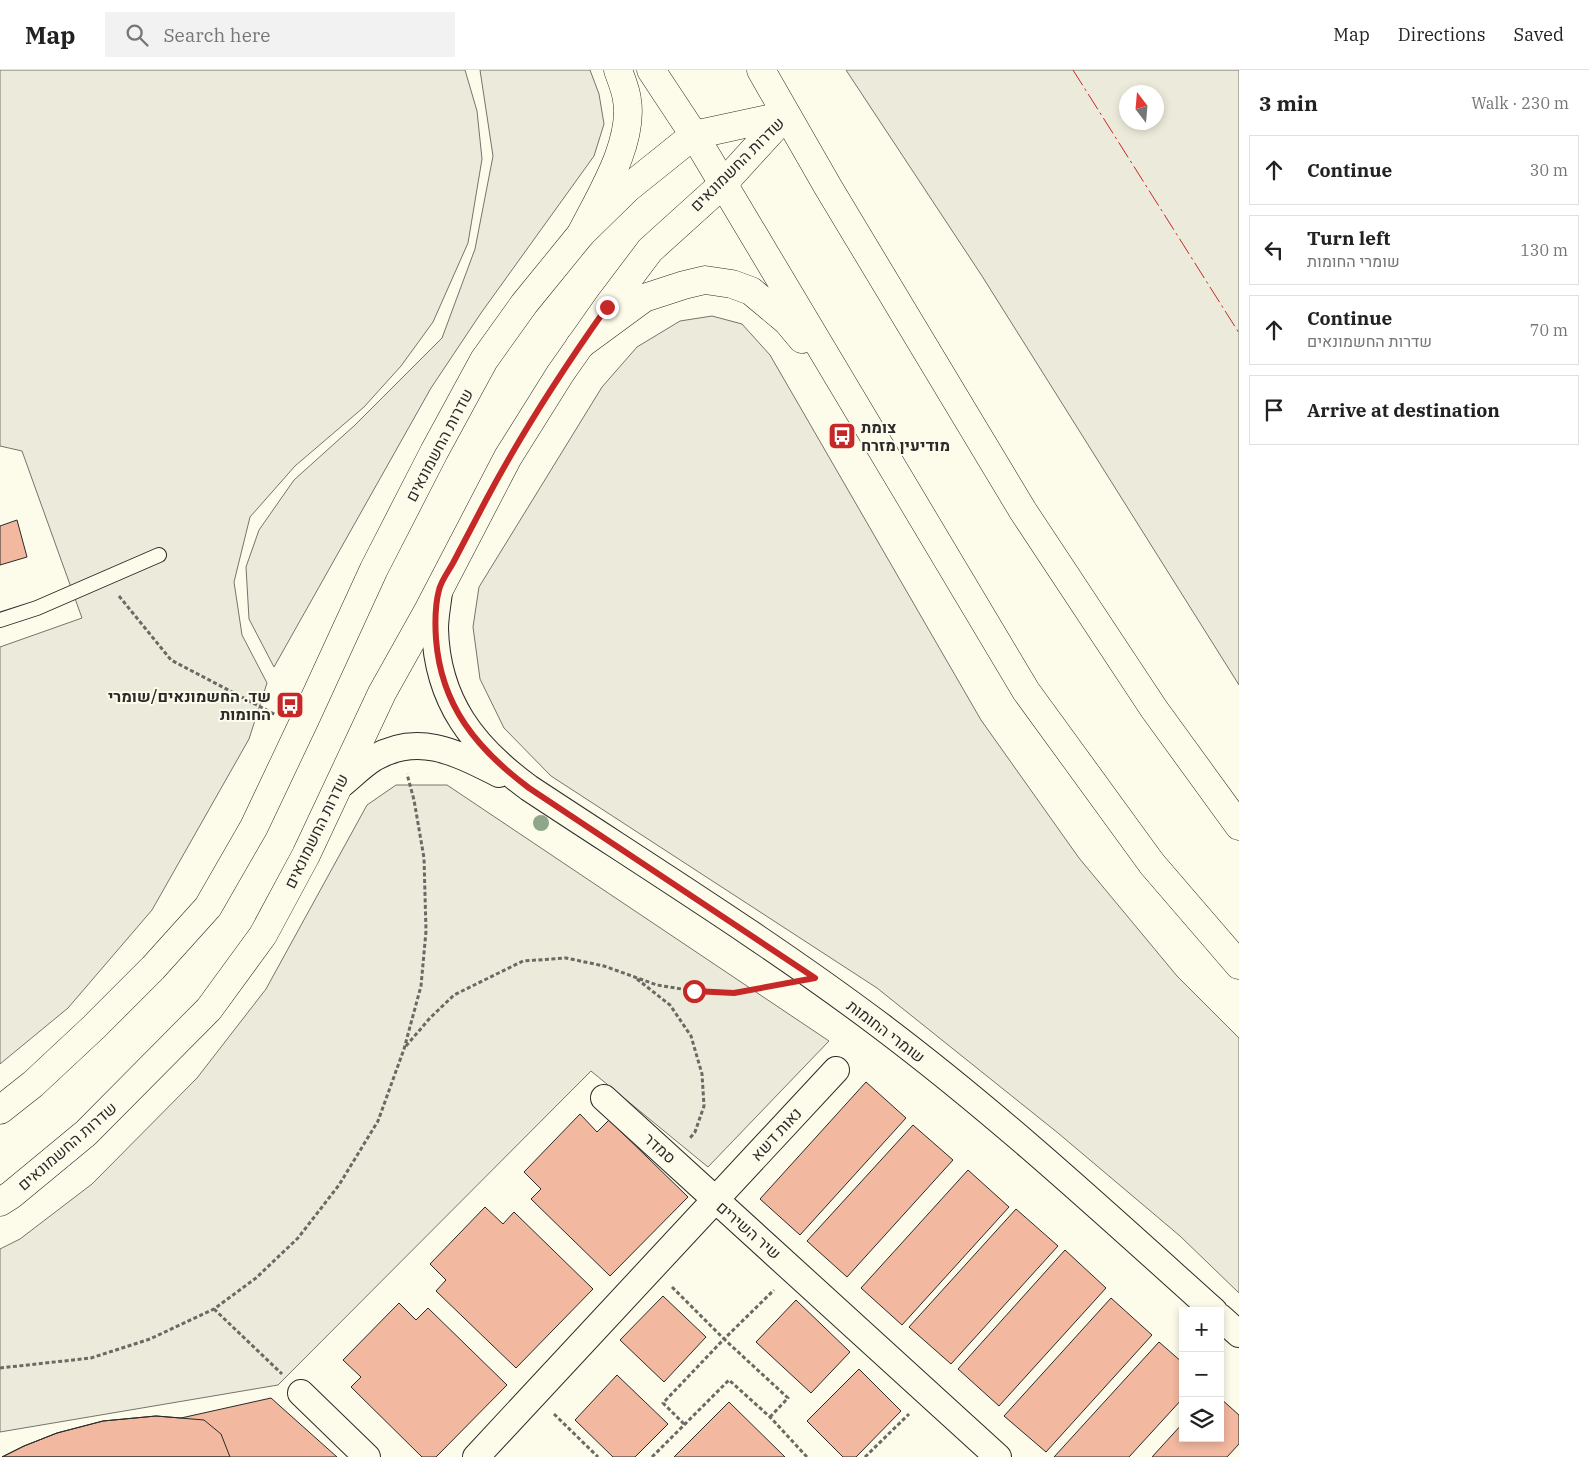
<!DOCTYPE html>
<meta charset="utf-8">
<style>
:root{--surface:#fff;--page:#f2f2f2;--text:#222;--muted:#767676;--line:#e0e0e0}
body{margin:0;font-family:"IBM Plex Serif",Heebo,serif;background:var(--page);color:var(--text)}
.controls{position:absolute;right:15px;bottom:15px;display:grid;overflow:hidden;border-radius:0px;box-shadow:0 2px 8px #0003}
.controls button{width:45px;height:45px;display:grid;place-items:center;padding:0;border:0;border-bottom:1px solid var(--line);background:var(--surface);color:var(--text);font:25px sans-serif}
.compass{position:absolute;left:1119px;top:15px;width:45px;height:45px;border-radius:50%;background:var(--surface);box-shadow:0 2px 8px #0003;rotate:344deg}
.stop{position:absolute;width:15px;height:15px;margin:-11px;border:4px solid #c62828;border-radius:50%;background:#fff}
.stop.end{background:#c62828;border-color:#fff;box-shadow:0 1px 5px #0008}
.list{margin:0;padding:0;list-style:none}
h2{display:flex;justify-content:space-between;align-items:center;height:65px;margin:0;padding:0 20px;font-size:21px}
h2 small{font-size:16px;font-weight:400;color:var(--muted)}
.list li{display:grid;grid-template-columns:32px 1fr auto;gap:15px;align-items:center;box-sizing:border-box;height:70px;margin:0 10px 10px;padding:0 10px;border:1px solid var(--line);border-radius:0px}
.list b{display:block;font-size:19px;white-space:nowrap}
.list p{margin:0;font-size:16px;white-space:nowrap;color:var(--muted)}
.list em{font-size:16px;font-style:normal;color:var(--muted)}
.icon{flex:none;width:28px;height:28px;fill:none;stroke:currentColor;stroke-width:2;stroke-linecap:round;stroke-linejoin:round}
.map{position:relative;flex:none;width:1239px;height:1387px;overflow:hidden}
header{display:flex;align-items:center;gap:30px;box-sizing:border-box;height:70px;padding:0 25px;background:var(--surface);border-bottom:1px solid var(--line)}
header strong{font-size:24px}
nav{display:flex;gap:28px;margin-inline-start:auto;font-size:18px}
.search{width:350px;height:45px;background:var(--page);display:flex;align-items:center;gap:12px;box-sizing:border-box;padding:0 18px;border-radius:0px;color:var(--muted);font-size:19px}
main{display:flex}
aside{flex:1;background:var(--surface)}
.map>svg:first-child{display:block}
</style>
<header>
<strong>Map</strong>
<div class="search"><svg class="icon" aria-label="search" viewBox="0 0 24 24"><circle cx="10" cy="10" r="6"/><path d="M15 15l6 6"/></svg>Search here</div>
<nav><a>Map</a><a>Directions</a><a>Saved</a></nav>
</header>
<main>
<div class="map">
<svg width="1239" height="1387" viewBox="0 0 1239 1387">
<rect width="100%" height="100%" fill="#fdfbea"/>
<path fill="#ecebdb" stroke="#74746e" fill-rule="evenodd" d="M0 0H465L477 41 482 89 468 173 433 252 401 296 364 337 295 396 250 447 234 512 242 565 267 613 249 669 152 840 68 938 0 994V577L82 548 22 381 0 376Z
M480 0H590L599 24 604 54 594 86 481 243 431 318 274 597 249 549 246 497 259 460 294 410 355 355 442 268 475 179 493 86Z
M846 0H1239V615L982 206ZM1126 22H1156V52H1126Z
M712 246 742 254 770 285 981 650 1079 788 1177 906 1239 968V1223L1180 1166 1058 1063 877 918 551 706 504 658 480 609 473 557 479 517 602 317 637 277 680 251Z
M396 715H447L829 971 708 1097 591 1001 278 1315 0 1362V1179L20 1169 92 1114 197 1008 266 919 367 735Z"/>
<path fill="#f2b8a0" stroke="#2b2b2b" d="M17 450 27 487 0 495V456Z
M866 1012 906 1048 800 1165 760 1129Z
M580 1044 597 1062 609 1050 688 1127 610 1206 531 1129 541 1119 524 1102Z
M913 1055 953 1090 847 1207 807 1171Z
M968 1100 1009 1137 902 1255 861 1218Z
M485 1137 503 1154 514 1142 593 1219 516 1298 436 1221 446 1210 430 1194Z
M1016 1139 1058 1176 951 1294 909 1257Z
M1065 1180 1106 1218 999 1336 958 1299Z
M663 1226 706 1267 664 1312 620 1270Z
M1111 1228 1152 1265 1046 1382 1004 1346Z
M796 1230 850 1282 811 1323 756 1272Z
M399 1233 416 1250 428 1238 507 1315 436 1387H422L351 1317 361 1307 343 1290Z
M1159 1272 1183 1293V1328L1129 1387H1054Z
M859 1299 901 1341 856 1387H843L807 1351Z
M617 1305 668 1354 635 1387H613L575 1350Z
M271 1328 337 1387H2L24 1376 57 1363 103 1351 156 1346 181 1348Z
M1220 1328 1239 1345V1374L1227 1387H1152L1183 1353V1368H1220Z
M729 1332 785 1387H674Z
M156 1346 204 1350 221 1364 230 1387H2L24 1376 57 1363 103 1351Z"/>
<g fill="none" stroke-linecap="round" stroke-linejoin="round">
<defs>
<path id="service" d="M0 550 37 538 159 485"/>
<path id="minor" d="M439 521C438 533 435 546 435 559 437 631 473 677 529 718 647 796 768 871 881 956 998 1044 1105 1143 1214 1241
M338 717C350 708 361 696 374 688 419 662 457 683 499 704
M604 1028 998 1387
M1220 1247 1239 1264
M301 1323 367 1387
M476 1387 836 1000"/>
<path id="secondary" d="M0 1040 33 1014 94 957 153 898 208 837 254 757 307 645 374 499 434 382 484 290 524 234 581 164 628 118 694 65 786 45
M0 1132 11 1125 86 1063 209 939 263 865 306 785 382 623 429 539 508 387 560 304 607 237 650 180 723 114 786 45"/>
<path id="trunk" d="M651 0 694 65 1026 621 1152 794 1239 895
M761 0 828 117 1023 441 1154 639 1239 756
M581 164C600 126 634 73 627 30 626 20 621 9 618 0
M580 275 644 228 684 215 705 210 732 214 751 221 787 251 802 269"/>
</defs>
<use href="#service" stroke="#2b2b2b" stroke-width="16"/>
<use href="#minor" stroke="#2b2b2b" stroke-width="28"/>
<use href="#secondary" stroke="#2b2b2b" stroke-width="29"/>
<use href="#trunk" stroke="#2b2b2b" stroke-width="29"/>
<path stroke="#6a6964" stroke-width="3" stroke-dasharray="4 2.5" stroke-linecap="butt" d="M119 526 171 590 276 645
M637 909 670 935 691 966 702 1004 704 1036 695 1062 690 1068
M406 976 430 948 454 925 523 891 566 888 604 896 657 915 694 921 734 923 775 916
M672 1217 724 1269 774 1220
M214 1239 282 1304
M0 1298 91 1288 150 1269 214 1239 256 1208 298 1168 339 1115 378 1051 404 979 421 916 426 861 424 788 414 730 407 704
M554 1344 598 1387
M684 1354 663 1333 724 1269 788 1328 770 1347
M652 1387 729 1310 770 1347 807 1387
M865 1387 909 1344"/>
<use href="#service" stroke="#fdfbea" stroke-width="14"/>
<use href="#minor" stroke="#fdfbea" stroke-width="26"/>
<use href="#secondary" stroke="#fdfbea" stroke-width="28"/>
<use href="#trunk" stroke="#fdfbea" stroke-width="28"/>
<path stroke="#c62828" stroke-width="1" stroke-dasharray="18 4 2.5 4" stroke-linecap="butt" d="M1073 0 1239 263"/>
</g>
<circle fill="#8ea78a" cx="541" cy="753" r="8"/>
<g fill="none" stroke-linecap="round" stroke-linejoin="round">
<path stroke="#c62828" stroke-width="6" d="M607 237C563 299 522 362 486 430 475 451 464 472 453 493 448 502 441 511 439 520 435 535 435 554 436 569 441 636 477 679 529 718L815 908 734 923 694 921"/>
</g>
<defs>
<symbol id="bus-square" viewBox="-11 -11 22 22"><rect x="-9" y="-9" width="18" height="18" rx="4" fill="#c62828" stroke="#fdfbea"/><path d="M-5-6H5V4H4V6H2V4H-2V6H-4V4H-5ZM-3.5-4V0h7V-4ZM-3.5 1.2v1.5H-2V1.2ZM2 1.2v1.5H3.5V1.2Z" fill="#fff"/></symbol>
</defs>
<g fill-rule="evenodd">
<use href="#bus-square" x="826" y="350" width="32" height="32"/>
<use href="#bus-square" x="274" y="619" width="32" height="32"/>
</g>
<g text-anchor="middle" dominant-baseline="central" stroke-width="4" stroke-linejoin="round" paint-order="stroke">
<g font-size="16" fill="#2b2b2b" stroke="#fdfbea">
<text transform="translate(737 94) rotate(-45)">שדרות החשמונאים</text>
<text transform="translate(439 375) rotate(-62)">שדרות החשמונאים</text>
<text transform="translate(316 761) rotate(-64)">שדרות החשמונאים</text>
<text transform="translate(886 961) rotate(37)">שומרי החומות</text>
<text transform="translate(776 1064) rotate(-47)">נאות דשא</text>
<text transform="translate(67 1076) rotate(-41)">שדרות החשמונאים</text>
<text transform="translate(660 1078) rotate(42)">סמדר</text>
<text transform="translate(749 1160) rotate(41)">שיר השירים</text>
</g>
<g font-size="16" font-weight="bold" fill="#2b2b2b" stroke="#fdfbea" text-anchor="start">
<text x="861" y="357">צומת<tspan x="861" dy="18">מודיעין מזרח</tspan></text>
<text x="271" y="626" text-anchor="end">שד. החשמונאים/שומרי<tspan x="271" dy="18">החומות</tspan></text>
</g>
</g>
</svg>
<div class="controls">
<button>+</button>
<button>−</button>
<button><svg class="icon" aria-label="layers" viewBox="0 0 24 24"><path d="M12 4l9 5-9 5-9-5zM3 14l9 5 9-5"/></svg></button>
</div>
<svg class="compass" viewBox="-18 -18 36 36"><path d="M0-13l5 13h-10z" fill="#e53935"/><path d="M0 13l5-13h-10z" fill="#767676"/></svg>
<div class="stop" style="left:694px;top:921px"></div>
<div class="stop end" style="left:607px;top:237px"></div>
</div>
<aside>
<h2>3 min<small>Walk · 230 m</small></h2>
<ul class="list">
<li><svg class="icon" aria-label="ahead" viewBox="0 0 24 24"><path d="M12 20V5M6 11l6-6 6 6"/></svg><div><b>Continue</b></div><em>30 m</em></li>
<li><svg class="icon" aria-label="left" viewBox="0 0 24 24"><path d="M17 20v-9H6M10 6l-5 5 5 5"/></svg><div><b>Turn left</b><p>שומרי החומות</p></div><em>130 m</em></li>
<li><svg class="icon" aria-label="ahead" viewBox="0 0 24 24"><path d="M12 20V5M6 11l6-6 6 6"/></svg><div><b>Continue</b><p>שדרות החשמונאים</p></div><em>70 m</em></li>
<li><svg class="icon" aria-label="arrive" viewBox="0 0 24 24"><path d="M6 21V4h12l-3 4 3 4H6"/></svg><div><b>Arrive at destination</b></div></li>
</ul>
</aside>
</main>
